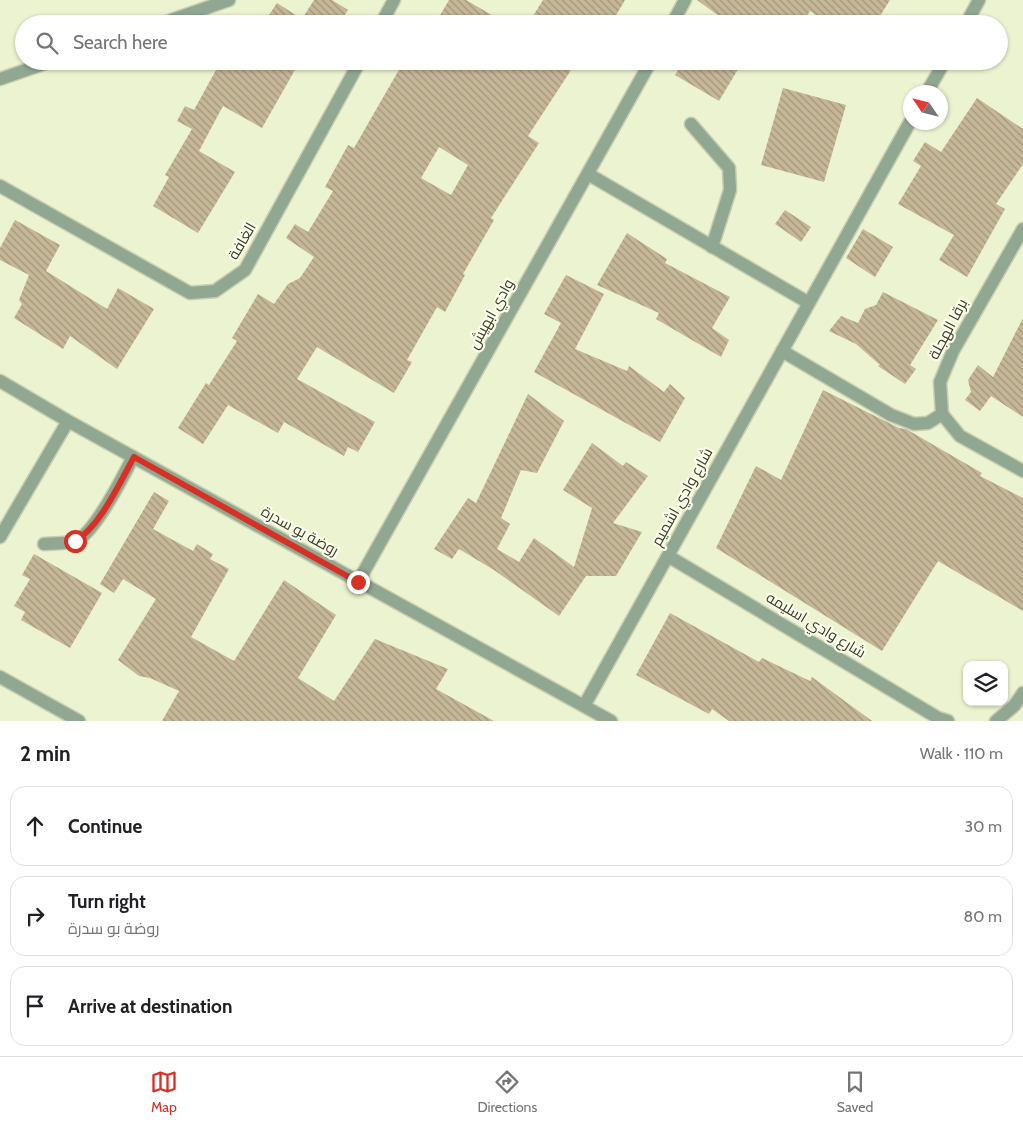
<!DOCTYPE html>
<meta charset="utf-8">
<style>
:root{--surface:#fff;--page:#f6f6f6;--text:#202124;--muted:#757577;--line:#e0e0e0;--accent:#d93025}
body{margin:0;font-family:Cabin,Cairo,sans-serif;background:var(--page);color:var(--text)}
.controls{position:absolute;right:15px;bottom:15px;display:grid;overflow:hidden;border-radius:10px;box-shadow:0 1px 4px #0004}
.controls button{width:45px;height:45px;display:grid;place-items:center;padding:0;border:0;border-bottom:1px solid var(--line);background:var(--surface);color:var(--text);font:25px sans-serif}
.compass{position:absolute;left:903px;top:85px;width:45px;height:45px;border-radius:50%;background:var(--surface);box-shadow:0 1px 4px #0004;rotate:305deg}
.stop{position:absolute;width:15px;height:15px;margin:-11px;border:4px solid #d93025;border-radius:50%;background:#fff}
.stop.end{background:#d93025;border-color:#fff;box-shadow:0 1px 5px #0008}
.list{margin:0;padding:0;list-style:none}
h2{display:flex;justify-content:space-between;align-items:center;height:65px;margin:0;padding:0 20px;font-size:21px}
h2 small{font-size:16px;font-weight:400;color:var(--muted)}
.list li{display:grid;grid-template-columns:32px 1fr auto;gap:15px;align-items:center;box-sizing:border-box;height:80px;margin:0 10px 10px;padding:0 10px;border:1px solid var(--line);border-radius:15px}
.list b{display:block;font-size:19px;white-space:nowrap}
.list p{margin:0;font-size:16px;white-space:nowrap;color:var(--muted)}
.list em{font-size:16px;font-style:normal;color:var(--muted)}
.icon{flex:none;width:28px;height:28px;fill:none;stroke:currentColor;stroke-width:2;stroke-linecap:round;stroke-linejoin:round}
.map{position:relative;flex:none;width:1023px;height:721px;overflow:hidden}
.search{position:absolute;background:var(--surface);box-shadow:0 1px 4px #0004;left:15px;right:15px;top:15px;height:55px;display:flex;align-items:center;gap:12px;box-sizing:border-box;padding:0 18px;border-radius:28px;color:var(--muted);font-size:19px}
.sheet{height:335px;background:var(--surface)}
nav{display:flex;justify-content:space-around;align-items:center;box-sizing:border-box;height:70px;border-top:1px solid var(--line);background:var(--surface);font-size:14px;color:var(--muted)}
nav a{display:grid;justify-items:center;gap:2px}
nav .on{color:var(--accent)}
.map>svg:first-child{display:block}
</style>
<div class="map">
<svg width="1023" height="721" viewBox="0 0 1023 721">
<defs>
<pattern id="building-back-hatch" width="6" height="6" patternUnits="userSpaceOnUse" patternTransform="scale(1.25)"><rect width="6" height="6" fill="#c5b797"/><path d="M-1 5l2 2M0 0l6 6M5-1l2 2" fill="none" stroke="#a1967b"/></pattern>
</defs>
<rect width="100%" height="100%" fill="#ebf3d0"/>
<path fill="url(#building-back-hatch)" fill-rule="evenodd" d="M314 0H332L348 10 339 24H263L277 3 302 19Z
M449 0H466L507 24H435Z
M543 0H625L611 24H528Z
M697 0H890L875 24H830L810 11 802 24H730Z
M221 61H300L262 128 223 106 199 151 235 172 198 233 153 206 169 177 165 175 192 129 177 121 185 106 194 110Z
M404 61H577L528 136 539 143 491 218 494 220 463 274 465 275 445 312 437 307 407 360 412 362 394 393 317 347 297 379 375 422 358 452 348 447 344 456 284 422 278 433 228 405 203 444 178 428 206 383 209 385 237 341 232 338 258 294 274 304 288 284 300 278 314 257 286 238 295 224 308 232 333 191 325 187 348 145 354 148ZM439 147 468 165 451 195 421 178Z
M683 61H743L719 101 675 75Z
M783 88 846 105 824 182 761 165Z
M977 98 1023 129V164L996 204 1005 209 967 277 939 260 954 235 898 204 921 166 913 161 925 142 941 152Z
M785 210 811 227 801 242 775 224Z
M15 220 60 245 46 271 107 309 118 288 154 309 117 369 70 336 63 349 14 318 22 304 19 300 29 275 0 260V248Z
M863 229 893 247 875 277 846 258Z
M627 233 667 259 665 263 730 297 712 328 729 340 721 357 656 319 659 313 597 285Z
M566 275 604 294 575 349 627 371 629 366 664 392 670 384 685 398 660 442 534 372 561 323 544 314Z
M883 292 938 320 910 365 916 369 905 384 878 366 880 365 856 344 829 331 841 316 858 323 865 309 876 305Z
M1023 318V417L991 396 980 411 965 400 971 392 968 380 978 365 993 377Z
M823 390 899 428 906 429 982 473 980 476 1023 498V611L938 561 882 651 716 548 756 466 781 480Z
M528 394 564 421 537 473 521 470 501 518 510 524 497 549 519 562 534 538 574 567 592 508 563 490 592 443 623 466 626 462 648 476 613 523 642 532 616 576H586L559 616 494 570 459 549 452 559 434 549 468 498 476 503Z
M154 492 169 501 153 529 193 551 197 544 213 554 210 559 229 569 191 637 234 661 284 580 336 615 298 678 334 701 375 639 448 669 436 689 494 721H162L179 691 150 678 139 676 118 660 156 599 123 579 114 593 100 584Z
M34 554 102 593 70 648 21 620 25 612 14 606 30 579 22 575Z
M670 613 759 662 762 658 810 681 812 677 872 721H729L712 709 709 714 636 675Z"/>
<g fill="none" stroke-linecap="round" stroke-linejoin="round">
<defs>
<path id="lane" d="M691 124 729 168 730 190 712 247
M782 351 891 415 914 424 928 423 942 414
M44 544C54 543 66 544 75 541 93 536 124 475 133 457"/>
<path id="street" d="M160 24 229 0
M381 24 394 0
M672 24 685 0
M966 24 979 0
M0 79 52 61
M927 92 945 61
M588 174 809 303
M0 186 190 293 215 291 245 270 360 61
M1023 229 953 351 940 382 942 414 960 436 1023 471
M0 381 68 421 611 721
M0 537 68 421
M668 556 938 718 948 721
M358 582 651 61
M0 677 79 721
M584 706 910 122
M996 721 1014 706 1023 693"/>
</defs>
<use href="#lane" stroke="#c7ceaf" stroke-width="15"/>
<use href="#street" stroke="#c7ceaf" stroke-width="15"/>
<use href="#lane" stroke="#90a791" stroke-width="12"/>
<use href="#street" stroke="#90a791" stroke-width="12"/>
</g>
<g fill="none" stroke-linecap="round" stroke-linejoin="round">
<path stroke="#d93025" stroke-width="6" d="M75 541C100 527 120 482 134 457L358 582"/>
</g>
<g text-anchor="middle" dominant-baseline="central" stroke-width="4.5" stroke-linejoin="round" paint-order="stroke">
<g font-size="15" fill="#36382b" stroke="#fafee9">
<text transform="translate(242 241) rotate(-60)">الغافة</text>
<text transform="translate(491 314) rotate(-61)">وادي ابهيش</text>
<text transform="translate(948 329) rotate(-62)">برقا الهجلة</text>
<text transform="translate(682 497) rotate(-61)">شارع وادي اشميم</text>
<text transform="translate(300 531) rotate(29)">روضة بو سدرة</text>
<text transform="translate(816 625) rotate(31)">شارع وادي اسليمه</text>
</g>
</g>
</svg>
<div class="controls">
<button><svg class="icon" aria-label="layers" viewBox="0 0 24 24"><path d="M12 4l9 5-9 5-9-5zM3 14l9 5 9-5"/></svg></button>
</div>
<svg class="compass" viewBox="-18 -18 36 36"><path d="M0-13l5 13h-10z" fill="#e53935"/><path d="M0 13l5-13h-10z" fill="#757577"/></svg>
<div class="stop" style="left:75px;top:541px"></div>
<div class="stop end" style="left:358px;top:582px"></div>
<div class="search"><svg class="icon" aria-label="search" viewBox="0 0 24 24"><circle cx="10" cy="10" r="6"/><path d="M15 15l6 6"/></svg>Search here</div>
</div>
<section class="sheet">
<h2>2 min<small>Walk · 110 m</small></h2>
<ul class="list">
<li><svg class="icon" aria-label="ahead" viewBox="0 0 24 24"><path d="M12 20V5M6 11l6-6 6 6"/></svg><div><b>Continue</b></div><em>30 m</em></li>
<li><svg class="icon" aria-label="right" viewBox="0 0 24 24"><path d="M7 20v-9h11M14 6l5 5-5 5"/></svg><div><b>Turn right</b><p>روضة بو سدرة</p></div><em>80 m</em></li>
<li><svg class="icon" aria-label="arrive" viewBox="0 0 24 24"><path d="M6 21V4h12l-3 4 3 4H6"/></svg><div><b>Arrive at destination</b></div></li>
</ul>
</section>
<nav>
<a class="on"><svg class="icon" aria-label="map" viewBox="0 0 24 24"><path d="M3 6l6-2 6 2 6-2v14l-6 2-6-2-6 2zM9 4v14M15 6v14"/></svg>Map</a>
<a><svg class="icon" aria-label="directions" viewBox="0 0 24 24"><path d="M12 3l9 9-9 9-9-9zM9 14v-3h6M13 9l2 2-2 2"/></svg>Directions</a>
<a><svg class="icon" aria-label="saved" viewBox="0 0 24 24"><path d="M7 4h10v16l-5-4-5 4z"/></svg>Saved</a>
</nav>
